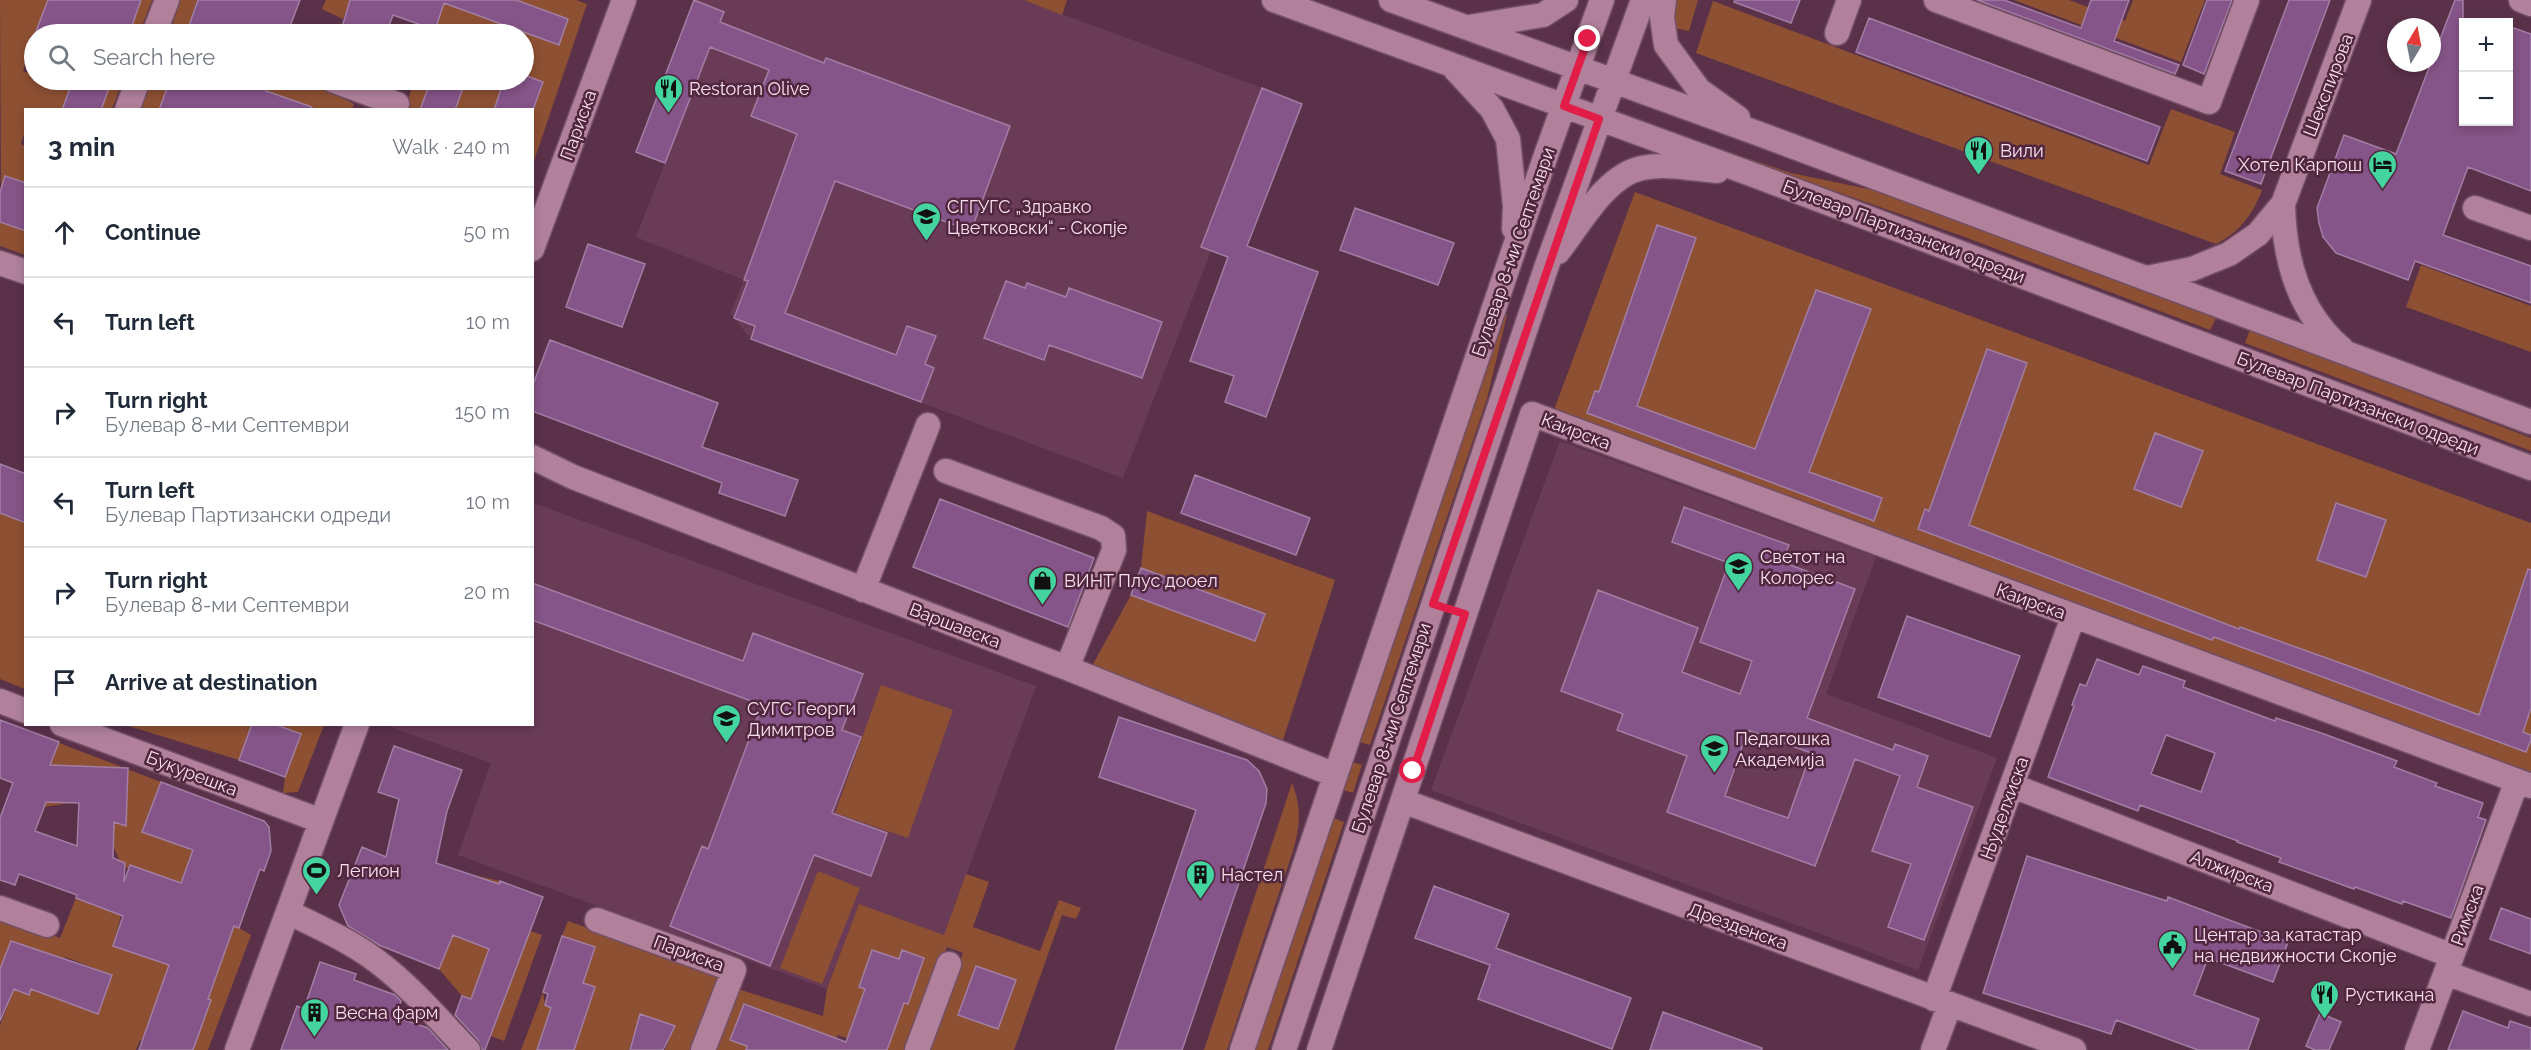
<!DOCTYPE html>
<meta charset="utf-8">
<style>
:root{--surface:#fff;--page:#f2f2f3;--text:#1f2937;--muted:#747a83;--line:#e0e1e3}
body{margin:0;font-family:Raleway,sans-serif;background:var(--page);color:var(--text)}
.controls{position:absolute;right:18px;top:18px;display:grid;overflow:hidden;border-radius:0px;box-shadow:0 3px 9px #0003}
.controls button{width:54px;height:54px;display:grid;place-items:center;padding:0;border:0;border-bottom:2px solid var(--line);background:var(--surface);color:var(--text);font:30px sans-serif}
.compass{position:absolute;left:2387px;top:18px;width:54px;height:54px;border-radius:50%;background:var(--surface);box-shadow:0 3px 9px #0003;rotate:10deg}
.stop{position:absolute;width:18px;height:18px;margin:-14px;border:4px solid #e11d48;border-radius:50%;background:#fff}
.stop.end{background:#e11d48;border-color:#fff;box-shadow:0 2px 6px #0008}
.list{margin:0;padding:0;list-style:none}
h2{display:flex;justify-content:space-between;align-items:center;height:78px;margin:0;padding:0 24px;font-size:26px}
h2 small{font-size:20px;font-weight:400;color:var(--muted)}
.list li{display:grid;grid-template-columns:39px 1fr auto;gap:18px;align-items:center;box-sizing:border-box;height:90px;padding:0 24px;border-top:2px solid var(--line)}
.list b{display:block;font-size:22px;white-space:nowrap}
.list p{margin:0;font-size:20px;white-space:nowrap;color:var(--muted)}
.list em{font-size:20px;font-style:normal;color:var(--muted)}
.icon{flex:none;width:33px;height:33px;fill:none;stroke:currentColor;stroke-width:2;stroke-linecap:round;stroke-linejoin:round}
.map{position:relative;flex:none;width:2531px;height:1050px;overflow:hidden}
.search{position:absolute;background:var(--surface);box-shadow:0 3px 9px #0003;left:24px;top:24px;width:510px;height:66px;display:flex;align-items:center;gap:15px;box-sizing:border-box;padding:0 21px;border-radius:33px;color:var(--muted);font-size:22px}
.panel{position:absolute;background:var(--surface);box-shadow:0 3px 9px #0003;left:24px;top:108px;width:510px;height:618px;border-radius:0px}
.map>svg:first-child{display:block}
</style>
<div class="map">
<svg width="2531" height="1050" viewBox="0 0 2531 1050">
<rect width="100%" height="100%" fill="#5b314a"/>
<path fill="#6a3b57" d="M694 0H1024L1262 88 1201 246 1211 251 1123 478 751 339 730 313 744 280 636 237 724 12Z
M1560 441 1876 557 1826 694 1997 758 1918 970 1431 790Z
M533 503 1036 686 944 935 859 904 827 989 458 855 491 763 385 725 532 724Z"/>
<path fill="#8e5033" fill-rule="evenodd" d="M0 0H74L133 21 141 0H152L139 34H120L45 8 23 71 34 75V80H47L104 100 112 80H123L112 109 26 110 25 131 21 144 25 146V183L6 176 1 189Z
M180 0H197L186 34H170Z
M326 0H350L343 19 322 9Z
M498 0H576L587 4 533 164V112L543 83 524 75V34H433L444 3 490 20ZM529 5 568 19 559 44Z
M1024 0H1067L1062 15Z
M1670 0H1698L1689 31 1670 27Z
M2014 0H2069L2125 21 2133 0H2205L2181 62Z
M1713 1 2149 165 2171 109 2235 132 2220 174 2262 190C2253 214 2240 232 2216 244L1696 53Z
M146 80H170L160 106 169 109 135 110Z
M271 80H306L354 104 352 109H318L285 98 260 110Z
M415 80H431L430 82 461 93 466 80H504L494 109 404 110Z
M1654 127 1791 173 1873 190 2217 316 2210 330 1962 236Z
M1635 192 2531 523V772L1554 410Z
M0 222 25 231V255L0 246Z
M2421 265 2531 306V352L2406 307Z
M1503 314 1507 315 1487 399 1370 745 1357 741Z
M2250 330 2531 438V451L2245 343Z
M1147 511 1335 580 1283 740 1092 666 1131 595 1254 641 1264 614 1141 568Z
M0 513 25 523V689L0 679Z
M881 685 953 710 908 838 835 813Z
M122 724H252V725L239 760Z
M274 725H324L298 792 283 793 285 777 301 735Z
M59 743 161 782 143 832 193 851 173 904 239 928 251 935 208 1050H166L140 1040 136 1050H0V1025L12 995 0 990V984L29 995 44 953 11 941 0 969V916L60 938 76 898 121 915 113 946 145 956 133 870 122 866 113 845 115 813 127 805 128 769 71 766 69 803 44 807 39 794ZM65 957 112 975 98 1014 51 996Z
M1349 761 1362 765 1353 793 1340 789Z
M1292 783C1302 807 1300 827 1293 851L1227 1050H1204Z
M1330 817 1344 822 1268 1050H1254Z
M818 871 860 888 822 984 780 968Z
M966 874 989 882 973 927 1040 951 1059 900 1081 908 1076 919 1062 915 1014 1050H928L963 953 947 947 907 1050H887L854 1018 847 1038 838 1035 833 1050 818 1032 745 1004 731 1040 747 1046 746 1050H709L728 986 823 1016 827 989 859 904 944 935ZM872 950 899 959 902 950 924 958 908 1004 860 987Z
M473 875 500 881 477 943 489 949 471 999 462 996 439 969Z
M568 921 721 976 692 1050H665L674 1026 640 1014 629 1050H574L595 988 583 983 595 947 562 936Z
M530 931 542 935 504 1041 491 1036Z
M543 992 545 1005 551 1008 537 1050H521Z"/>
<path fill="#855488" stroke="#a27ea4" stroke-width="1.5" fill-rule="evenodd" d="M48 0H141L129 34H35Z
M198 0H300L287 34H186Z
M350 0H516L568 19 559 45 444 3 435 30 393 15 386 34H340Z
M694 0 724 12 720 22 824 63 826 58 1010 126 971 231 835 181 785 313 896 355 907 326 936 336 925 364 934 368 921 402 751 339 755 326 734 318 748 281 744 280 797 134 751 116 769 70 710 47 665 163 636 152Z
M1735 0H1800L1791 23 1734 2Z
M1977 0H2004L2081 28 2091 0H2129L2114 41 2179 65 2175 74Z
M2207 0H2232L2204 74 2183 65Z
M2289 0H2330L2261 184 2225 171Z
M2455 0H2463V122H2508V26L2531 34V191L2468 167 2443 235 2531 266V303L2415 261 2408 280 2336 253 2323 237 2319 223 2317 208 2344 135 2396 154Z
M1869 18 2160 127 2147 161 1856 52Z
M524 75 543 82 533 110H494L504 80H524Z
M73 80H112L101 110H62Z
M170 80H271L266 91 312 107 311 110H159Z
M431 80H466L455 110H420Z
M1262 88 1302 104 1247 246 1318 272 1266 417 1225 402 1234 376 1190 361 1228 257 1201 247Z
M5 176 26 183V231L0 222V192Z
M1355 208 1454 243 1438 285 1340 250Z
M1657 225 1696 238 1637 406 1755 449 1816 290 1871 309 1809 472 1882 498 1874 521 1587 413 1595 391 1599 392Z
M588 244 645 264 622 327 566 307Z
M1006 281 1025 288 1027 283 1066 297 1069 288 1162 322 1142 378 1049 345 1044 360 984 338Z
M550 340 718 403 702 447 798 480 785 516 719 493 722 483 532 411V387Z
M1987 349 2027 363 1969 525 2239 629 2240 627 2357 669 2479 715 2528 569 2531 570V708L2523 732 2531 735V740L2526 752 2214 637 2212 640 1918 529 1925 509 1929 511Z
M2155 433 2203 451 2181 507 2134 489Z
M0 464 26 474V523L0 513Z
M1195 475 1310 518 1296 555 1181 513Z
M940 499 1094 558 1068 627 913 567Z
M2336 503 2386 520 2366 577 2317 560Z
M1684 507 1789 545 1782 562 1855 589 1807 718 1893 750 1895 744 1928 756 1917 787 1973 807 1924 940 1888 927 1911 864 1872 851 1900 776 1855 759 1815 866 1667 812 1687 756 1617 730 1623 714 1561 691 1598 590 1698 628 1682 672 1740 694 1752 661 1700 642 1729 563 1672 542ZM1748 730 1811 753 1788 818 1725 796Z
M1141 568 1265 614 1255 641 1131 595Z
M532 583 743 661 753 633 863 674 842 730 861 737 832 813 887 833 871 876 814 855 770 966 670 926 702 846 708 849 762 705 532 620Z
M1907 616 2020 656 1990 737 1878 697Z
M2097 659 2139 675 2143 666 2185 681 2183 687 2275 721 2276 718 2324 734 2397 761 2394 767 2437 783 2435 786 2483 803 2478 817 2486 820 2451 918 2403 901 2402 904 2355 887 2354 889 2279 862 2281 858 2237 842 2238 841 2140 805 2138 811 2048 777 2074 706 2072 705 2080 684 2086 686ZM2166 735 2215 753 2201 792 2151 774Z
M1119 717 1247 760 1259 771 1267 789 1266 803 1182 1050H1115L1196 810 1099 777Z
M0 720 59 742 50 765 128 768 126 826 114 822 113 858 125 863 124 882 130 865 181 883 193 850 142 832 161 782 264 821 269 827 271 851 264 871 260 869 239 928 234 926 208 999 211 1000 193 1050H139L169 965 113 946 123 916 76 898 77 895 19 874 15 885 0 880V818L13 783 0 778ZM46 802 79 803 77 846 35 831Z
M252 724H274L301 734 285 777 239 760Z
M394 746 462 770 447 811 436 863 499 884 500 881 543 897 485 1050H482L478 1040 455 1015 462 996 471 999 489 949 453 935 439 969 379 945 348 926 339 905 362 847 386 857 399 799 378 792Z
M2027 856 2167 901 2168 897 2288 942 2273 982 2208 958 2194 995 2259 1019 2248 1050H2198L2116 1020 2111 1034 1983 993Z
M1434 886 1509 914 1496 948 1631 998 1612 1049 1478 999 1490 965 1415 938Z
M2501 908 2531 919V954L2490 939Z
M562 936 595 947 583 983 595 987 574 1050H537L551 1008 545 1005 548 994 543 992Z
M11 941 112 975 98 1014 31 989 29 995 14 989 0 1021V969Z
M872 950 899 959 902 950 924 958 908 1004 904 1003 887 1050H746L747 1046 730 1040 744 1004 846 1042 865 989 859 987Z
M320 962 356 974 354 980 395 995 401 1001 399 1008 408 1012 404 1020 428 1028 448 1050H281L297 1006 304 1009Z
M976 966 1016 980 998 1029 958 1015Z
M2463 1011 2508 1028 2510 1021 2531 1028V1050H2448Z
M1663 1012 1762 1048V1050H1650Z
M2320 1013 2341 1022 2329 1050H2315L2306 1046Z
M640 1014 675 1026 663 1050H630Z"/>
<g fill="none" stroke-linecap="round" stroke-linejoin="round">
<defs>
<path id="minor" d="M1274 0 1751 174 2531 468
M1391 0 1765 136 2531 422
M1664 0 1662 17 1666 45 1699 90 1738 118
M1936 0 2209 102 2247 0
M2521 0 2531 4
M1469 27 1543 15 1566 0
M1837 33 1849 0
M154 34 167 0
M1455 69 1492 109 1508 139 1515 206 1514 229
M332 80 397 104 395 110
M127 110 138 80
M2283 204C2284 259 2298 312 2342 349
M2475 208 2531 228
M532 249 624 0
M1558 252C1580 224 1606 175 1642 168 1666 163 1693 169 1717 171
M0 263 26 272
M2147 278 2192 269 2229 254 2258 234 2283 204 2359 0
M532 457 573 477 1067 668 1335 775
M946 471 1101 528 1113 536 1114 550 1067 668
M863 590 928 425
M0 701 26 711
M62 724 321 821
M2013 786 2452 956
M1403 801 2074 1050
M0 908 47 925
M288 912C318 927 351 941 378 962 411 987 439 1020 468 1050
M597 920 734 970 703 1050
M2446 973 2531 1004
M1934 999 2073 617
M237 1050 357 724
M917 1050 949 964
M1242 1050 1547 152 1602 0
M1284 1050 1546 268 1643 0
M1319 1050 1532 414 2531 786
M1933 1050 1950 1004
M2417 1050 2517 781"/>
</defs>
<use href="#minor" stroke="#734f65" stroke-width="27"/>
<use href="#minor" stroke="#b1819c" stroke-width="24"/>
</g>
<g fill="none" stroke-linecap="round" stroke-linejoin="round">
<path stroke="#e11d48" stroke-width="8" d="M1413 771 1465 614 1433 604 1599 119 1564 106 1588 39"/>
</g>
<defs>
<symbol id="restaurant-pin" viewBox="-11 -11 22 30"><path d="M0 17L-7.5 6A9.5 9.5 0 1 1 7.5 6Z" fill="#43d4a0" stroke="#50273f"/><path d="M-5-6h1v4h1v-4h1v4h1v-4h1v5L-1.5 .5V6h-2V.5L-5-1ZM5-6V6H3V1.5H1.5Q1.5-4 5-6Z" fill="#111"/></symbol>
<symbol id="hotel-pin" viewBox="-11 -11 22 30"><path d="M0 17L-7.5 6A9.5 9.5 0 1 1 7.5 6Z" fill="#43d4a0" stroke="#50273f"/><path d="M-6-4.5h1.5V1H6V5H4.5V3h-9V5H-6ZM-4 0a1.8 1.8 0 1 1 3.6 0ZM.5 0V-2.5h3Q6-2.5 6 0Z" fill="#111"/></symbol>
<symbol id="school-pin" viewBox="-11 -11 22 30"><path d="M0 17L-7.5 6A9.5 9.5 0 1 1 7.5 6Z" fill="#43d4a0" stroke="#50273f"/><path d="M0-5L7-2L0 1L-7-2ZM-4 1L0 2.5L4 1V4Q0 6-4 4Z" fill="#111"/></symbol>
<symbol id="shop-pin" viewBox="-11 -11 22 30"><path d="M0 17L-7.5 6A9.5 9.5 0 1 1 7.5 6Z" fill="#43d4a0" stroke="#50273f"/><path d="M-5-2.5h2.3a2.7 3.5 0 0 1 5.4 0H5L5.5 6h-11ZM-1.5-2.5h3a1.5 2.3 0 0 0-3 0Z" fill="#111"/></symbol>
<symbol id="university-pin" viewBox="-11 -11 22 30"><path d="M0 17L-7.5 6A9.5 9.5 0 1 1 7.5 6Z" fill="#43d4a0" stroke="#50273f"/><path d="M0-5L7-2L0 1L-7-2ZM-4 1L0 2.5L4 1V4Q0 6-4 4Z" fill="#111"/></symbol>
<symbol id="stadium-pin" viewBox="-11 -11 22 30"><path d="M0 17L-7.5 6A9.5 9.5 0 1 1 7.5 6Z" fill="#43d4a0" stroke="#50273f"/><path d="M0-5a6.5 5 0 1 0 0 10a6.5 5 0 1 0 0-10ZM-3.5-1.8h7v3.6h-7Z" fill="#111"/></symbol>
<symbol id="building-pin" viewBox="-11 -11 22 30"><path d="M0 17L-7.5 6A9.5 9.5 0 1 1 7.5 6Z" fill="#43d4a0" stroke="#50273f"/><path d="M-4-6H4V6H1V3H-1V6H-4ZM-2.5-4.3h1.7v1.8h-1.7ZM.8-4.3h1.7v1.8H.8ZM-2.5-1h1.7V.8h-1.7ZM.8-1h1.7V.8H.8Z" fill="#111"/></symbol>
<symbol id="civic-pin" viewBox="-11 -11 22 30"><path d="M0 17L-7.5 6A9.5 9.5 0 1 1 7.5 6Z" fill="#43d4a0" stroke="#50273f"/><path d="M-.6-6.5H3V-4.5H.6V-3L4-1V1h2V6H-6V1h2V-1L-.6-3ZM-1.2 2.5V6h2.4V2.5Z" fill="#111"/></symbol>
</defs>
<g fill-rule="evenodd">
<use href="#restaurant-pin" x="652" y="72" width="33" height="45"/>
<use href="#restaurant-pin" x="1962" y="134" width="33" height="45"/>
<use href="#hotel-pin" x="2366" y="148" width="33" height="45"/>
<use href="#school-pin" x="910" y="200" width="33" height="45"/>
<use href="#school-pin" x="1722" y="550" width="33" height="45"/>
<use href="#shop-pin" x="1026" y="564" width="33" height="45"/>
<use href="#school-pin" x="710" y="702" width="33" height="45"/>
<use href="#university-pin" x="1698" y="732" width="33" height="45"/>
<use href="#stadium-pin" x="300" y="854" width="33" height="45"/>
<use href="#building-pin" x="1184" y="858" width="33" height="45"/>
<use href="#civic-pin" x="2156" y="928" width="33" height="45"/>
<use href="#restaurant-pin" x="2308" y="978" width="33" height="45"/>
<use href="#building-pin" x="298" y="996" width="33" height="45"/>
</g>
<g text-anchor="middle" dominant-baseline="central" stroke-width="5" stroke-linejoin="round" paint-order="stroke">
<g font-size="18" fill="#fadfee" stroke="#50273f">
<text transform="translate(2328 85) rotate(-69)">Шекспирова</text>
<text transform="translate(578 125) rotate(-70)">Париска</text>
<text transform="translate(1904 231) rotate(21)">Булевар Партизански одреди</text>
<text transform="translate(1513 252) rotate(-71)">Булевар 8-ми Септември</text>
<text transform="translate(2358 403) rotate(21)">Булевар Партизански одреди</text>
<text transform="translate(1576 431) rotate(21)">Каирска</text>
<text transform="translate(2031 601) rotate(20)">Каирска</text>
<text transform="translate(955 625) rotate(21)">Варшавска</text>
<text transform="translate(1391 728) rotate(-72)">Булевар 8-ми Септември</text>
<text transform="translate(192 773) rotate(21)">Букурешка</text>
<text transform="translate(2004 808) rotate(-70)">Њуделхиска</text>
<text transform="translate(2232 871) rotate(21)">Алжирска</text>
<text transform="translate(2467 915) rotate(-70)">Римска</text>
<text transform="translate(1738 926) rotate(20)">Дрезденска</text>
<text transform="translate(689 953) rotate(20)">Париска</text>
</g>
<g font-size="18" fill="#fadfee" stroke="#50273f" text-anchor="start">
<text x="689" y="88">Restoran Olive</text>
<text x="2000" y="150">Вили</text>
<text x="2362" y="164" text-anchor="end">Хотел Карпош</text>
<text x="947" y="206">СГГУГС „Здравко<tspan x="947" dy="21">Цветковски“ - Скопје</tspan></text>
<text x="1760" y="556">Светот на<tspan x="1760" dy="21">Колорес</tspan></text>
<text x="1064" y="580">ВИНТ Плус дооел</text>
<text x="747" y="708">СУГС Георги<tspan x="747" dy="21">Димитров</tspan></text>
<text x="1735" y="738">Педагошка<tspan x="1735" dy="21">Академија</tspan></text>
<text x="337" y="870">Легион</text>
<text x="1221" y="874">Настел</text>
<text x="2194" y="934">Центар за катастар<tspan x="2194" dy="21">на недвижности Скопје</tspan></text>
<text x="2345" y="994">Рустикана</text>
<text x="335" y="1012">Весна фарм</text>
</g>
</g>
</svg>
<div class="controls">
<button>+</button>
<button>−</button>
</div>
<svg class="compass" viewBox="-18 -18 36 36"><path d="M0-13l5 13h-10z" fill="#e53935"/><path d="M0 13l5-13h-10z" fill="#747a83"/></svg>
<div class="stop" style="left:1413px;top:771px"></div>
<div class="stop end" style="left:1588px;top:39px"></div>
<div class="search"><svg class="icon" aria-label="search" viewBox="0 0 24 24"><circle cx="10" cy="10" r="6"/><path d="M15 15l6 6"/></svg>Search here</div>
<section class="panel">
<h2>3 min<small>Walk · 240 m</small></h2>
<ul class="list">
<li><svg class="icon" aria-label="ahead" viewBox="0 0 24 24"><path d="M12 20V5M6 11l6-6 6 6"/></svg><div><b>Continue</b></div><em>50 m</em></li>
<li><svg class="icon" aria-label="left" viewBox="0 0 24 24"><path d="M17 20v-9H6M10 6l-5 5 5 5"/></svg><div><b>Turn left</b></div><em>10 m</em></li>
<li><svg class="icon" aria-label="right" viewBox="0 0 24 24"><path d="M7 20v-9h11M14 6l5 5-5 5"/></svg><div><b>Turn right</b><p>Булевар 8-ми Септември</p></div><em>150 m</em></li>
<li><svg class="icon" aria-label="left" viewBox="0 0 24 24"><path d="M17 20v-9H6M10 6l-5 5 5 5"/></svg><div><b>Turn left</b><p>Булевар Партизански одреди</p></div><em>10 m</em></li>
<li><svg class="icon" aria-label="right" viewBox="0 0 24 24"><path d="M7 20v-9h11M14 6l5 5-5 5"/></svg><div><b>Turn right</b><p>Булевар 8-ми Септември</p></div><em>20 m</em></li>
<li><svg class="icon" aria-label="arrive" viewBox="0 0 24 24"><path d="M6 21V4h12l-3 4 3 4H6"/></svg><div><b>Arrive at destination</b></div></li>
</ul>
</section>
</div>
